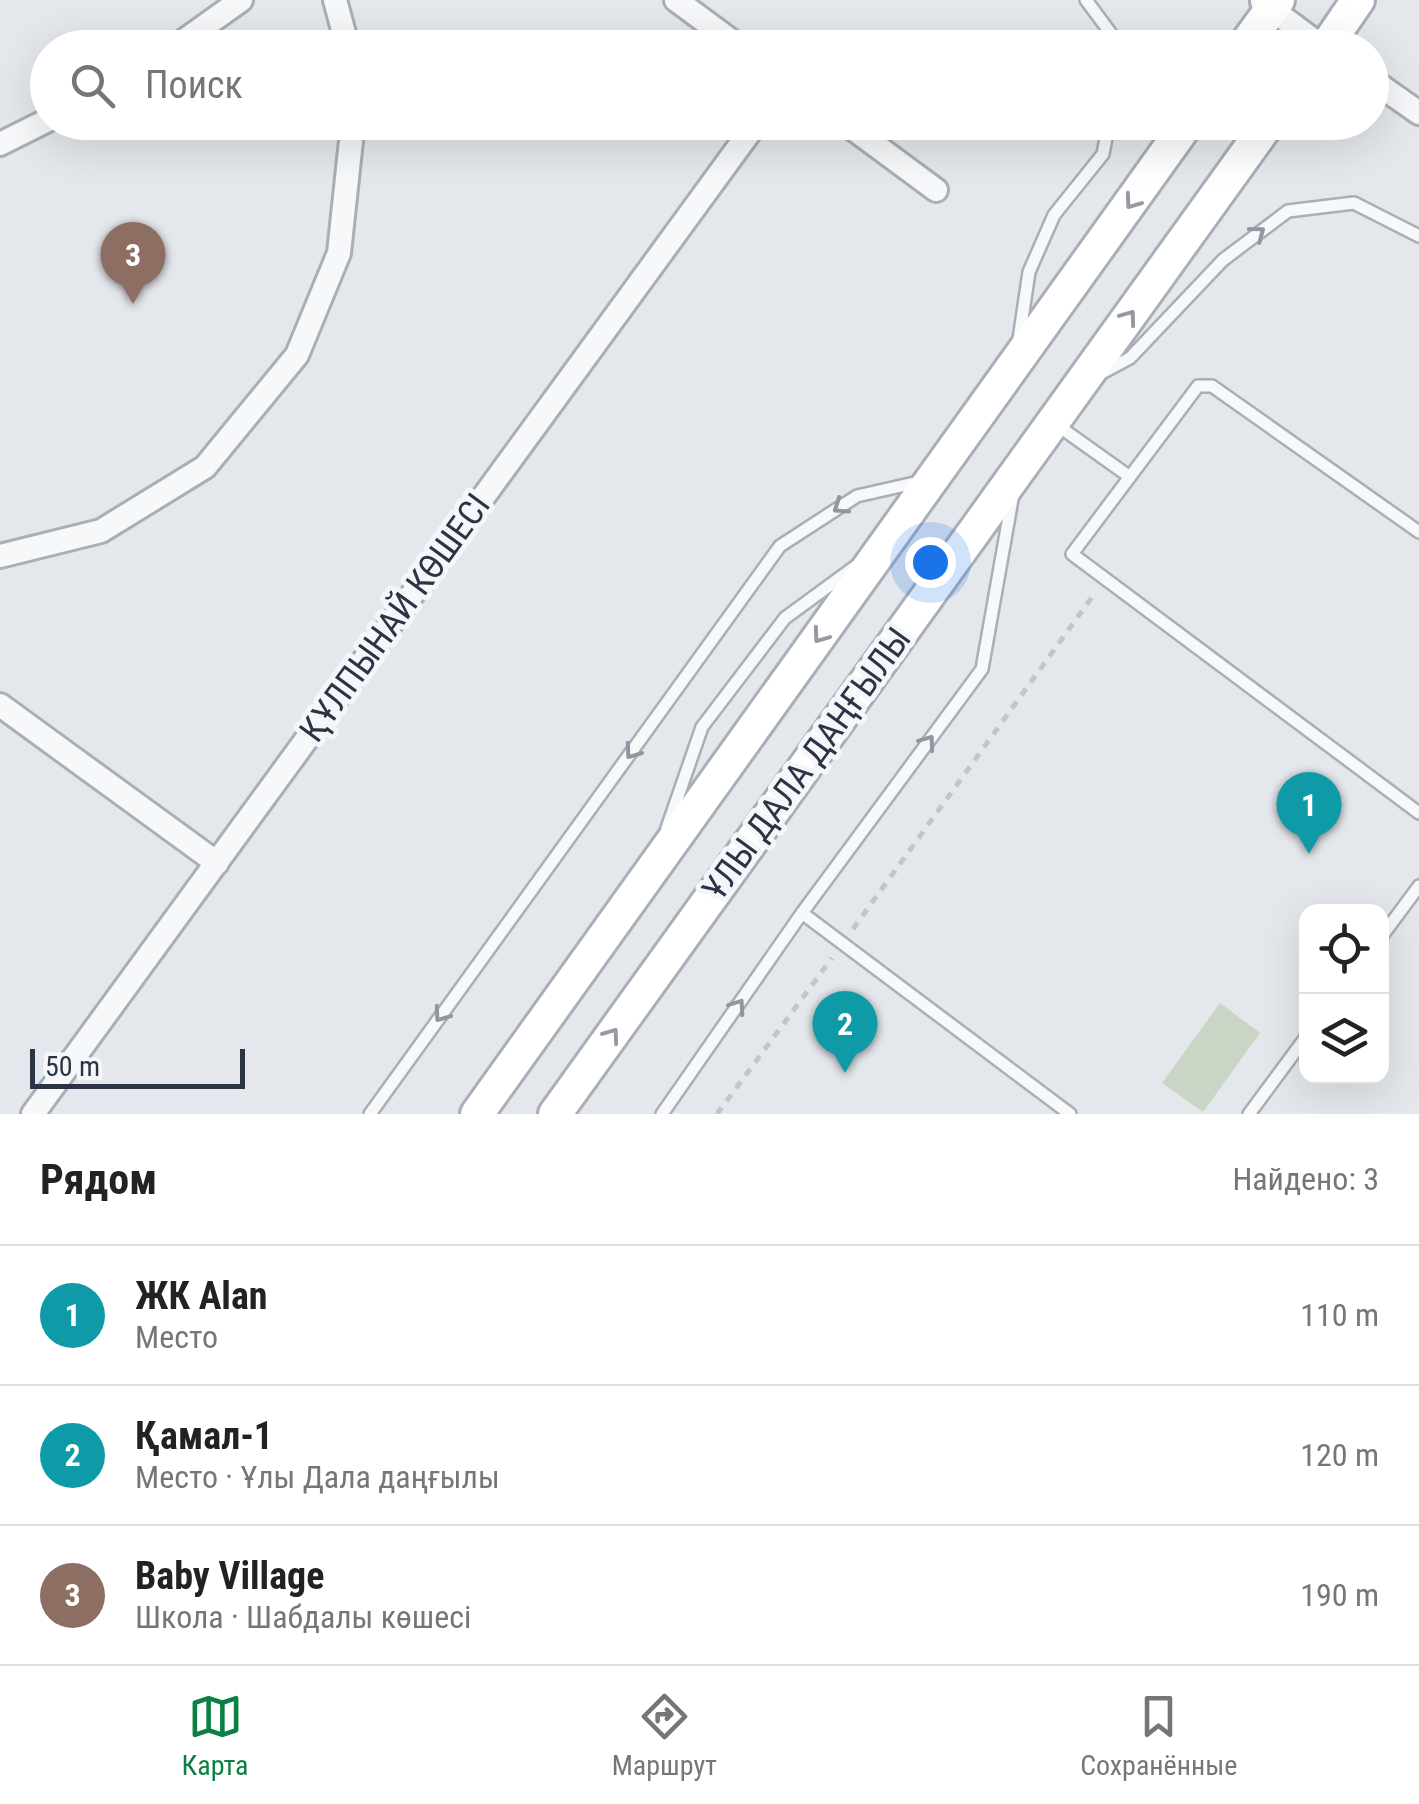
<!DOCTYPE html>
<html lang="ru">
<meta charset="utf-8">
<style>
:root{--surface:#fff;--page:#f6f6f6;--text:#222;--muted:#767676;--line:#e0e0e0;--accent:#0b8043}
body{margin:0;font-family:"Roboto Condensed",sans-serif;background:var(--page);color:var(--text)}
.controls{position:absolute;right:30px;bottom:30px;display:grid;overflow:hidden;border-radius:20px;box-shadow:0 10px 40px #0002}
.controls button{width:90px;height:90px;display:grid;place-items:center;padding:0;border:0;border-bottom:2px solid var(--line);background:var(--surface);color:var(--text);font:50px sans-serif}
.scale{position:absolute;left:30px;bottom:25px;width:215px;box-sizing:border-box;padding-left:10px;border:5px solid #2b3445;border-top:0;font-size:28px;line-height:35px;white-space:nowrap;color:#2b3445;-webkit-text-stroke:8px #f4f6f9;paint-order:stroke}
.you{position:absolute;left:930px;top:562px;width:35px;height:35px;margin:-25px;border:8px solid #fff;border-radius:50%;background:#1a73e8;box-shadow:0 0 0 15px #1a73e833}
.badge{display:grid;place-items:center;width:65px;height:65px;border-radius:50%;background:var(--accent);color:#fff;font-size:32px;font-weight:700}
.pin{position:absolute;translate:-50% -82px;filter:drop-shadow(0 2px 5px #0008)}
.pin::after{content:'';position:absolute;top:52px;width:35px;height:30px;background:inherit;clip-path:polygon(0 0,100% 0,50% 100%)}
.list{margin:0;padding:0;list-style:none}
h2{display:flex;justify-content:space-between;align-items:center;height:130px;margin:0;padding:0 40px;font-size:42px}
h2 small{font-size:32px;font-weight:400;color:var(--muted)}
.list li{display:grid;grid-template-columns:65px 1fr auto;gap:30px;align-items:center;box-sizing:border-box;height:140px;padding:0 40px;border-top:2px solid var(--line)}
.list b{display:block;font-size:38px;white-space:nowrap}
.list p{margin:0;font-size:32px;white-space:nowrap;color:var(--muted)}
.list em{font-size:32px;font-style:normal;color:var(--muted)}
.icon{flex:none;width:55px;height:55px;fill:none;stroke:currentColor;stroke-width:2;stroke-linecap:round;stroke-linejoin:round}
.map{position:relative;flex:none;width:1419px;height:1114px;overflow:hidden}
.search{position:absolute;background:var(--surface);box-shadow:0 10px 40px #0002;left:30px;right:30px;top:30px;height:110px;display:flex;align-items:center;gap:25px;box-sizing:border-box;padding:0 35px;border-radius:55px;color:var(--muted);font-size:38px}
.sheet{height:550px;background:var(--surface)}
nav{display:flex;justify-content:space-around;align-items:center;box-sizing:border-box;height:140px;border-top:2px solid var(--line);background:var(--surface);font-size:28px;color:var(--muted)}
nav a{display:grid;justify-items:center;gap:5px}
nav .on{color:var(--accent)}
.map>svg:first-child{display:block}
</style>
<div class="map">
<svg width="1419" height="1114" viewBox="0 0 1419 1114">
<rect width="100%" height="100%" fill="#e4e7ec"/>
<path fill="#c9d6c5" d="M1220 1003 1260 1033 1203 1112 1162 1083Z"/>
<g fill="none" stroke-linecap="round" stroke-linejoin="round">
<defs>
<path id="service" d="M1086 0 1115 39V48
M1019 339 1029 272 1054 215 1103 154 1109 122
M1100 374 1130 358 1223 260 1288 211 1354 203 1419 236
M1057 425 1130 477
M1419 532 1212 386H1198L1072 554 1419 813
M667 828 702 727 785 618 856 566
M802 913 1070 1114
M1382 936 1419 886
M370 1114 780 546 857 496 923 481
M662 1114 802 913 982 669 1013 494
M1249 1114 1306 1037"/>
<path id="minor" d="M335 0 348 48
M676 0 741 48
M1262 2 1324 48
M174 48 241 0
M1372 80 1419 113
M844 122 936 190
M0 144 48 120
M0 556 101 531 205 467 297 355 339 253 353 122
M0 705 217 863
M33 1114 757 122"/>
<path id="secondary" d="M1243 48 1278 0
M1325 48 1358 0
M477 1114 1188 122
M555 1114 1269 122"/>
</defs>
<use href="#service" stroke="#a9aeb7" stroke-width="16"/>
<use href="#minor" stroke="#a9aeb7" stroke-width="28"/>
<use href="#secondary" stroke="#a9aeb7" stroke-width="38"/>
<path stroke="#c2c5cb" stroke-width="5" stroke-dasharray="8 8" stroke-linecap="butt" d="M853 929 1095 593
M717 1114 832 958"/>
<use href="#service" stroke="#f7f8fa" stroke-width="11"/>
<use href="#minor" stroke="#f7f8fa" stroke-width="22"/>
<use href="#secondary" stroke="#fff" stroke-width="32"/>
</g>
<defs><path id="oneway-chevron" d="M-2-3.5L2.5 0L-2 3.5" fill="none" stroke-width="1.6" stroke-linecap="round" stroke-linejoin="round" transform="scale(2.5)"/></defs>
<g stroke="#959aa2">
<use href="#oneway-chevron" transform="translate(1132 202) rotate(126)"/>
<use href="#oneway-chevron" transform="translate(1129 317) rotate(-54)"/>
<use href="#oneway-chevron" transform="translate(820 636) rotate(126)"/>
<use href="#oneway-chevron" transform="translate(612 1035) rotate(-54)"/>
</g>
<g stroke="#9196a0">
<use href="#oneway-chevron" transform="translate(1258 233) rotate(-37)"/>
<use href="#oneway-chevron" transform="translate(840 507) rotate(146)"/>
<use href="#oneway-chevron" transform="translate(928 742) rotate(-54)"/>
<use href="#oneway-chevron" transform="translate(632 752) rotate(126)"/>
<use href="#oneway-chevron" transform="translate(738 1006) rotate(-55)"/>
<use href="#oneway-chevron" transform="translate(441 1015) rotate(126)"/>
</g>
<g text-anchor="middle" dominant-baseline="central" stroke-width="10" stroke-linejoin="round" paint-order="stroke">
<g font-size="35" fill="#2b3445" stroke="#f4f6f9">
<text transform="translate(395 618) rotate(-54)">ҚҰЛПЫНАЙ КӨШЕСІ</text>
<text transform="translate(807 764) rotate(-54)">ҰЛЫ ДАЛА ДАҢҒЫЛЫ</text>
</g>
</g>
</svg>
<div class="controls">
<button><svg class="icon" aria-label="locate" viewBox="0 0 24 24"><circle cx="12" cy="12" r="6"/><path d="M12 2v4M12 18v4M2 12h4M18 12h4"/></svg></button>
<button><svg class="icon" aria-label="layers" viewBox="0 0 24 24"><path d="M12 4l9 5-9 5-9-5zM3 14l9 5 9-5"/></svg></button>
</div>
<div class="scale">50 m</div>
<div class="you"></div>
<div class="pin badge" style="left:1309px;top:854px;background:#0f9aa8">1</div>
<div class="pin badge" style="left:845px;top:1073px;background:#0f9aa8">2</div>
<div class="pin badge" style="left:133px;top:304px;background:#8d6e63">3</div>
<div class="search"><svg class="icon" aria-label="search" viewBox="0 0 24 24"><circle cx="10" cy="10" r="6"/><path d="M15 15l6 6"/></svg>Поиск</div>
</div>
<section class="sheet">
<h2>Рядом<small>Найдено: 3</small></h2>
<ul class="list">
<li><span class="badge" style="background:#0f9aa8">1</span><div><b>ЖК Alan</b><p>Место</p></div><em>110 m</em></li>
<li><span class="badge" style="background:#0f9aa8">2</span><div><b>Қамал-1</b><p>Место · Ұлы Дала даңғылы</p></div><em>120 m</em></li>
<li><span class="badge" style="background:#8d6e63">3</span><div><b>Baby Village</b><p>Школа · Шабдалы көшесі</p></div><em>190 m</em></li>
</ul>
</section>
<nav>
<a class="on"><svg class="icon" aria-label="map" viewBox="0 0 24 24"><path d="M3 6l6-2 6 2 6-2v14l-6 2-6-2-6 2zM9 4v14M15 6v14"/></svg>Карта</a>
<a><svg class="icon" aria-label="directions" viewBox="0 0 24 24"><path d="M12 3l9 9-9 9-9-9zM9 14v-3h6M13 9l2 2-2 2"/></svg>Маршрут</a>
<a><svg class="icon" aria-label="saved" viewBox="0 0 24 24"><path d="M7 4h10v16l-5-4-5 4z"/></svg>Сохранённые</a>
</nav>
